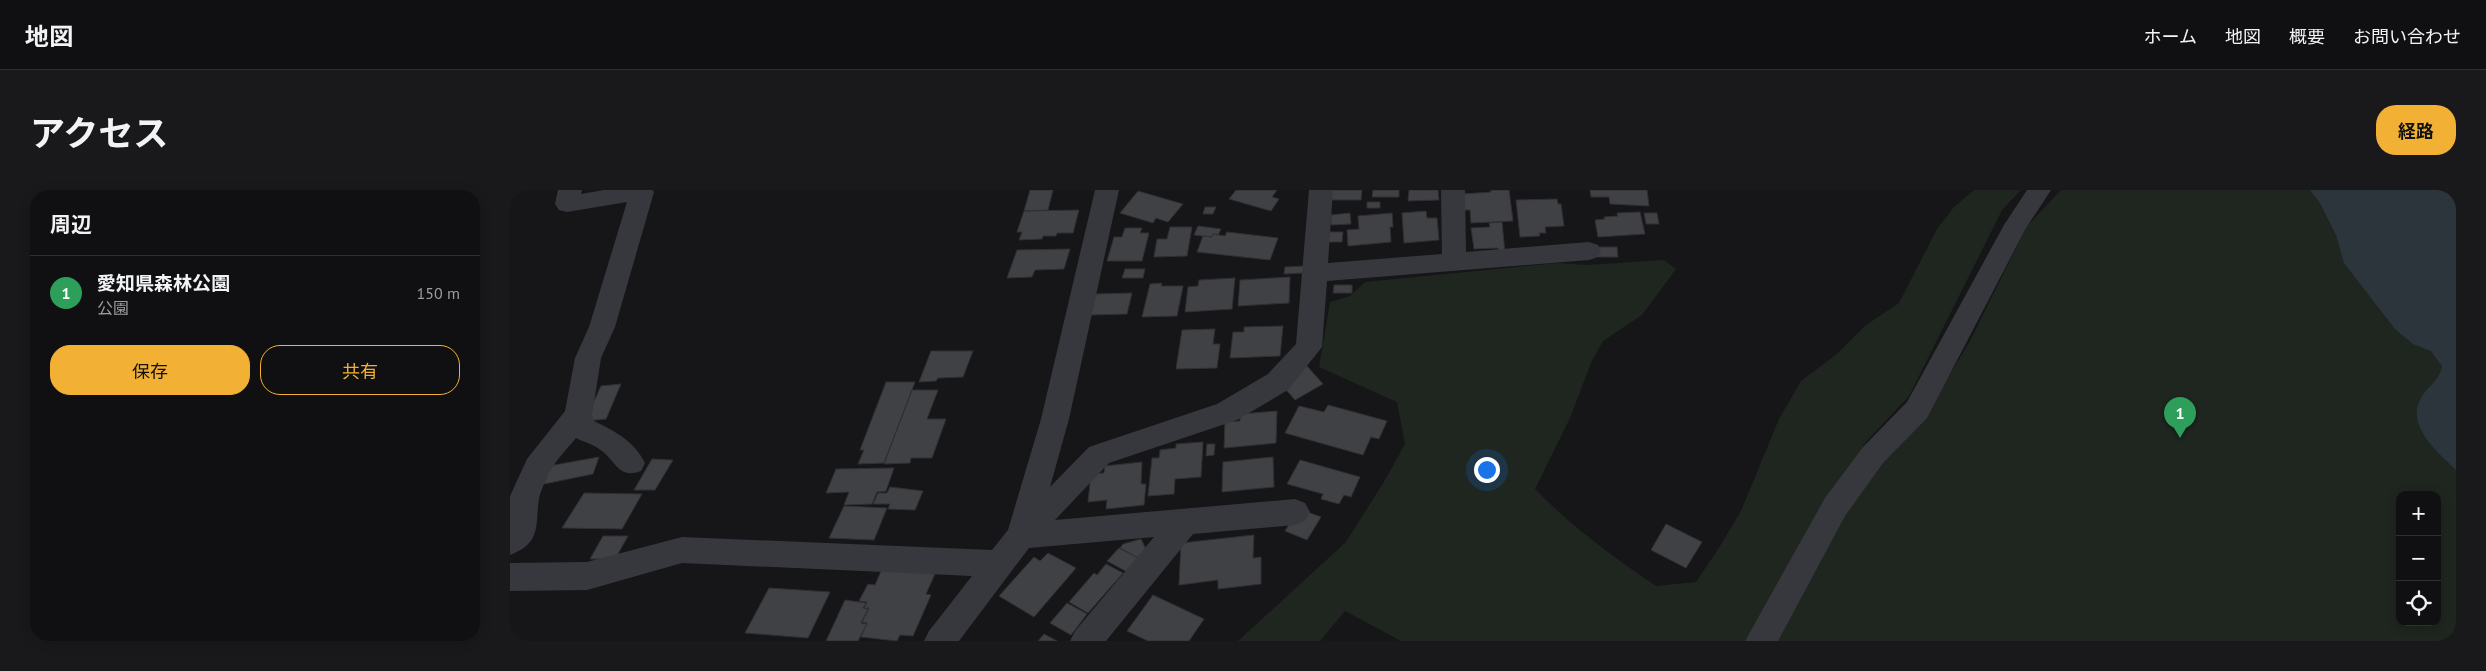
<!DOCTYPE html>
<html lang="ja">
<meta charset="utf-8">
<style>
:root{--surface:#101012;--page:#19191b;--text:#f1f3f6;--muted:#9c9d9f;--line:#303032;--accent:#f2b134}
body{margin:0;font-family:"PT Sans","Noto Sans JP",sans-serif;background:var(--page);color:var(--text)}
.controls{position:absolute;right:15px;bottom:15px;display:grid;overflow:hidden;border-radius:10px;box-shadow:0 2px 12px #0003}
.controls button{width:45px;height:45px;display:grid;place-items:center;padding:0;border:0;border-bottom:1px solid var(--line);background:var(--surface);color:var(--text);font:25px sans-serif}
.you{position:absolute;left:976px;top:279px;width:18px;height:18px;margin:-12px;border:4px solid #fff;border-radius:50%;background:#1a73e8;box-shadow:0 0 0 8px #1a73e833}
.badge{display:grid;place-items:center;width:32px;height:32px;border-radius:50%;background:var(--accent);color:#fff;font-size:16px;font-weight:700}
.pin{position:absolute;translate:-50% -41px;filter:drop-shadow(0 1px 2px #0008)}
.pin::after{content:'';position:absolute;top:26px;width:18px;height:15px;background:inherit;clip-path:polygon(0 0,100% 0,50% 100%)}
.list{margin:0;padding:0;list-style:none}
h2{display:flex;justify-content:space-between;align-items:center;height:65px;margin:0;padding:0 20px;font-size:21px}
h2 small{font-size:16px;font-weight:400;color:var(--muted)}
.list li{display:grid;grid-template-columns:32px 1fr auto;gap:15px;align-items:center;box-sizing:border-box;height:75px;padding:0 20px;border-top:1px solid var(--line)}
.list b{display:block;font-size:19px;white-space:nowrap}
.list p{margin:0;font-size:16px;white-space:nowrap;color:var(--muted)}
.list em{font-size:16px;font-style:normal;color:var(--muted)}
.actions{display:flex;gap:10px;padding:15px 20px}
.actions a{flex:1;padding:11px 0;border:1px solid var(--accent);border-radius:20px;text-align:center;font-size:18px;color:var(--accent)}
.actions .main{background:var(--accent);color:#111}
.icon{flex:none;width:28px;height:28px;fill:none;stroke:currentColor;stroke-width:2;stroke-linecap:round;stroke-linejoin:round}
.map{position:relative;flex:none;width:1946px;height:451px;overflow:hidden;border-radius:20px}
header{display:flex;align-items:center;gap:30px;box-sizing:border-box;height:70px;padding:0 25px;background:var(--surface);border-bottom:1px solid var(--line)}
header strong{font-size:24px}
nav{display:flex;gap:28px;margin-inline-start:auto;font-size:18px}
.intro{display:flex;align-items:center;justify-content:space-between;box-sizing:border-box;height:120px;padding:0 30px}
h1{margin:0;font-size:35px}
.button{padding:12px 22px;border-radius:20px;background:var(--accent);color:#111;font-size:18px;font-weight:700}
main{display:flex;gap:30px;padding:0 30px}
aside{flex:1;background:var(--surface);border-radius:20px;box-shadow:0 2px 12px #0003}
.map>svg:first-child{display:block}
</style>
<header>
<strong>地図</strong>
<nav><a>ホーム</a><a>地図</a><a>概要</a><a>お問い合わせ</a></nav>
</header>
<div class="intro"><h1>アクセス</h1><a class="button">経路</a></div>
<main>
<aside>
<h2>周辺<small></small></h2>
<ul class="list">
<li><span class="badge" style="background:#2e9e5b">1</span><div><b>愛知県森林公園</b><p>公園</p></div><em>150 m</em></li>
</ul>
<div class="actions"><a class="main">保存</a><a>共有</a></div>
</aside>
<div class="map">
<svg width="1946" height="451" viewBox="0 0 1946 451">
<rect width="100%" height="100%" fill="#161618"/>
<path fill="#1e261f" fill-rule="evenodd" d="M1464 0H1511L1492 20 1399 206 1355 253 1236 451H891L835 421 810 451H728L836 352 875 290 895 254 887 212 809 177 820 112 840 106 855 92 1047 73 1077 75 1154 70 1166 79 1132 125 1093 151 1081 173 1060 228 1025 299C1061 336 1103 367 1146 396L1186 392 1207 361 1231 321 1269 229 1291 191 1327 164 1356 135 1389 113 1427 39 1444 17Z
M1551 0H1946V451H1261L1335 325 1371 271 1416 224 1460 151 1517 36ZM1890 305H1927V432H1890Z"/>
<path fill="#2c353c" d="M1800 0H1946V280C1929 263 1895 236 1911 208 1917 197 1930 190 1932 176L1921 161 1903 154 1885 139 1834 73 1826 45 1810 13Z"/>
<path fill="#404145" stroke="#303034" d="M520 0H543L538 20 514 21Z
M726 0H767L762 7 769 9 761 21 719 9Z
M821 0H852L851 10H820Z
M863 0H889V7H862Z
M899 0H928L929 10 898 11Z
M981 0H999L1003 31 961 33 960 20H954L953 4 981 2Z
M1080 0H1137L1139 16 1100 14 1099 7H1081Z
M628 1 673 14 658 32 646 28 643 33 610 23Z
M1047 9 1048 14H1051L1054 36 1035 37 1036 43H1029L1030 46 1010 47 1006 10Z
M857 12H870V18H857Z
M695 17H706L703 24H693Z
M569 20 563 43H547L546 46H533L532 49 509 50 512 42H507L514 21Z
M916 21 917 28H927L929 50 894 53 892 23Z
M1130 22 1135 44 1088 47 1085 30 1095 29 1094 27 1108 26 1107 23Z
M840 23 841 34 821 35V25Z
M882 23 883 37H880L881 52 838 56 837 40 849 39 848 26Z
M1134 23H1147L1149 34H1136Z
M992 32 995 63H989L988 58 964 59 961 38 980 37 979 33Z
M688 36 711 39 708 45 703 44 701 47 684 45Z
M660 37H682L677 66 644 67 647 49H657Z
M615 38H632L630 43H639L632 71H597L604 47H612Z
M717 42 768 48 760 70 687 62 693 46 701 47 703 44 715 46Z
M818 42H833L832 52H816Z
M1087 57H1107L1108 67H1088Z
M560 59 554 79 525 80 522 87 497 88 507 60Z
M794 76 793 83 774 84 775 77Z
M615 79H635L633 88H612Z
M780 87 779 113 728 116 730 90Z
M725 88 722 119 675 122 678 97 688 96 689 90Z
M652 93 651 96H673L667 126 632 127 640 94Z
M824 95H842V103H823Z
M622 103 617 124 580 125 586 104Z
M773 136 770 166 720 168 723 142H734V137Z
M705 139 703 154H710L707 178 666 179 672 140Z
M421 161H463L453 187 428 188 426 191 409 192Z
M797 176 813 194 785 210 771 194Z
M376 192H405L374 273 348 274 354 260H350Z
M111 194 96 229 75 231 91 196Z
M402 200H428L417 229H436L422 268H401L400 273 374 274Z
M818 215 877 231 869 249 861 247 853 265 775 243 789 216 814 222Z
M767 221 766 253 714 258 715 232 730 231V224Z
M693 252 691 287 665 289 664 304 638 306 642 268H649L650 260 666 258V254Z
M697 254H705L704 265 696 266Z
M89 267 83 284 34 294 39 276Z
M763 267 764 297 712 302 713 272Z
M142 269 163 270 145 300H124Z
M790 270 850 287 841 307 834 305 829 314 811 309 813 304 777 294Z
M632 272 631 294H636L634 315 596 319 597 310 578 312 581 284 594 283 595 276Z
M384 278 376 301 367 302 362 314 334 315 339 302 316 303 326 279Z
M380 297 413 301 405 320 378 319 380 314H363L368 303H377Z
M74 303 132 304 112 339 52 338Z
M334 316 377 318 364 350 319 348Z
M789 319 811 327 797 350 775 341Z
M1156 334 1192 352 1176 378 1141 360Z
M744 345 743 368 751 367V394L708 399V390L669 395 671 353Z
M93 346H118L105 369H80Z
M631 349 638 363 632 370 610 358 613 354Z
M609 358 632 370 621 384 597 371Z
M538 363 566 378 524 427 489 406 524 367 530 371Z
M596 374 613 383 578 423 559 412 584 383 587 385Z
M372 379 425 384 416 404 421 405 403 446 390 445 387 451 351 447 357 433 352 432 359 418H354L357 412 349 411 358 394 365 395Z
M259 398 320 402 298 448 235 443Z
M643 405 694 429 679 451H638L617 441Z
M335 410 356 413 353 418 358 419 351 433 357 434 348 451H316Z
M557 413 577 424 561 445 540 433Z
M534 444 547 451H528Z"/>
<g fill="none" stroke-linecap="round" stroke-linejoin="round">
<path fill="#37383d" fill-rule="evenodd" d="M48 0H72L71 4 94 0H142L144 2 105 137 91 168 82 225 84 231C105 241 124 251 135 273L131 281C109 289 107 273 92 261 85 255 74 252 66 248 57 259 44 272 38 285 35 292 31 300 29 308 25 335 32 353 0 365V306L17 269 55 221 65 168 79 137 117 12 57 22 49 20 45 14Z
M585 0H609L559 229 540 297 579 257 707 214 758 184 786 154 799 0H823L818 73 932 64 931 0H955L956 62 1079 52 1088 55 1091 61 1088 67 1079 70 817 91 812 157 778 200 727 230 599 273 545 330 785 309 795 313 800 322 795 331 785 335 683 344 596 451H560L565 441 644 347 519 358 449 451H414L419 441 462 386 172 373 77 400 0 401V373L77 372 172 347 482 360 498 340 531 229Z
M1517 0H1541L1516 38 1417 228 1373 273 1335 326 1268 451H1235L1315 308 1353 257 1397 212 1494 35Z"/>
</g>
</svg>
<div class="controls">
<button>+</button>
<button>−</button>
<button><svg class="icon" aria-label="locate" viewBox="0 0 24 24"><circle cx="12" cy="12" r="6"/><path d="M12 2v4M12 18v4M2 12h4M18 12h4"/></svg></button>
</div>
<div class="you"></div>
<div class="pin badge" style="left:1670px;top:248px;background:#2e9e5b">1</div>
</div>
</main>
